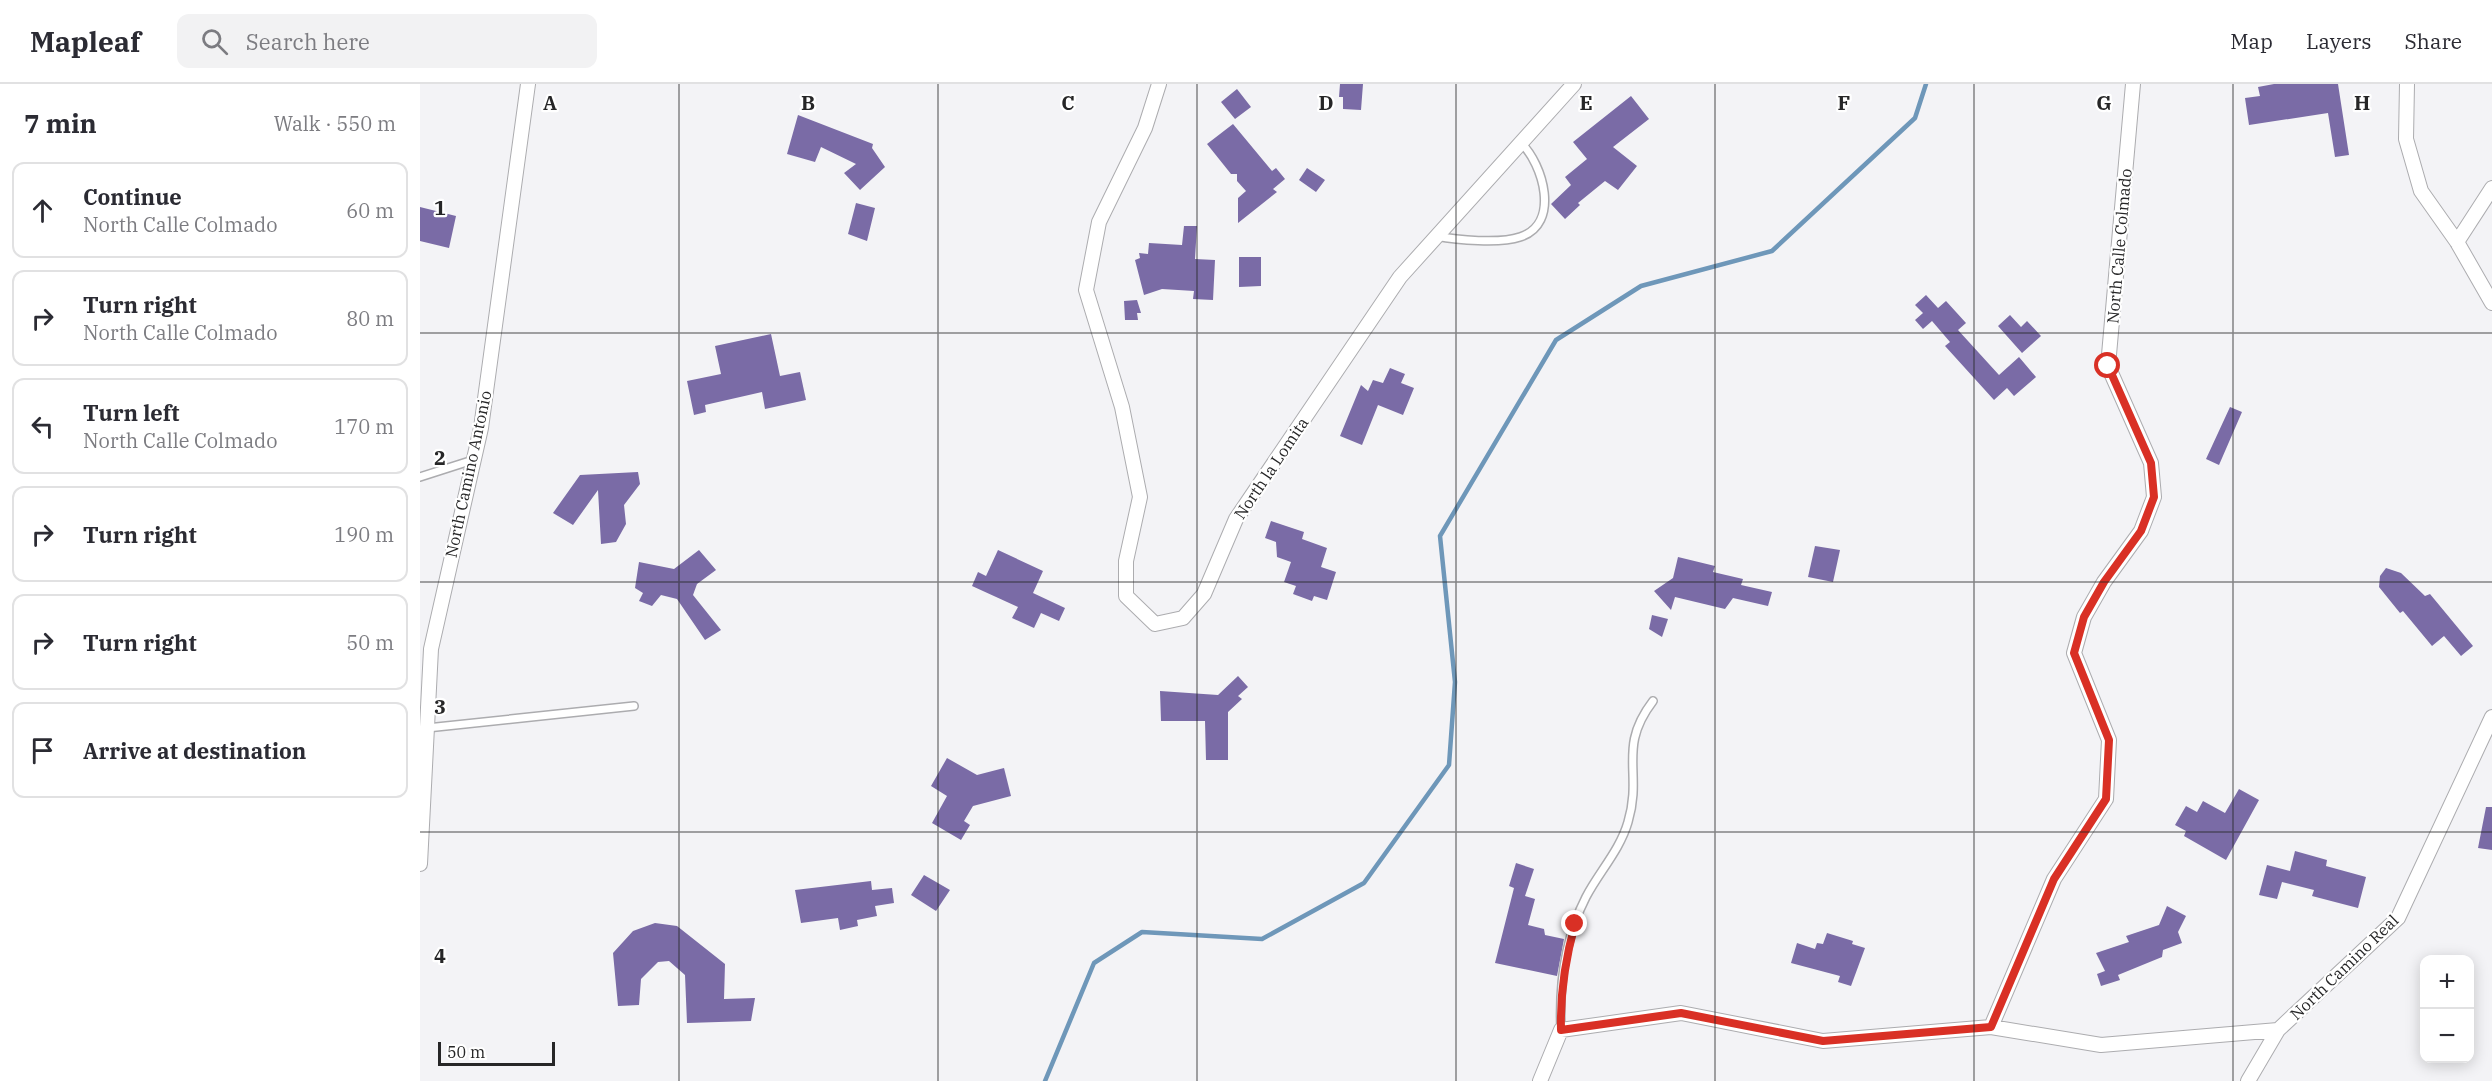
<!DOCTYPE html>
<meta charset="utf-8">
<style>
:root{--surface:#fff;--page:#f2f2f3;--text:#2b2b33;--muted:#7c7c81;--line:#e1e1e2}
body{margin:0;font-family:"IBM Plex Serif",serif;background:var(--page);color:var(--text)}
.controls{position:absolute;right:18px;bottom:18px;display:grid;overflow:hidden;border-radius:12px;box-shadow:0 3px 15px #0003}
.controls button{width:54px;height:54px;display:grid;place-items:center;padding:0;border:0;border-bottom:2px solid var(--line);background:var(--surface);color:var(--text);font:30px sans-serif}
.scale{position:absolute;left:18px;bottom:15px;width:117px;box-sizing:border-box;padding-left:6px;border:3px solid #262627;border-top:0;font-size:16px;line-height:21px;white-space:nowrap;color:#262627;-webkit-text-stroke:4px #fff;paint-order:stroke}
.stop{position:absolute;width:18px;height:18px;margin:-14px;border:4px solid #d93025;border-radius:50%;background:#fff}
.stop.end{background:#d93025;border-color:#fff;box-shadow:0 2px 6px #0008}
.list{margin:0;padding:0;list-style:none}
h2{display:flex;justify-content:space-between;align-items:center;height:78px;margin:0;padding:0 24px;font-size:26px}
h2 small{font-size:20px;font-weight:400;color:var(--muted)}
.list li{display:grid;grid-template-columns:39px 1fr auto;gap:18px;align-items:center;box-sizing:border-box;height:96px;margin:0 12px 12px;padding:0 12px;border:2px solid var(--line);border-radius:12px}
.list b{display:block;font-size:22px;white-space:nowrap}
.list p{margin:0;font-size:20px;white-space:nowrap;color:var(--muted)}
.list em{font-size:20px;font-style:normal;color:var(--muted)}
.icon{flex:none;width:33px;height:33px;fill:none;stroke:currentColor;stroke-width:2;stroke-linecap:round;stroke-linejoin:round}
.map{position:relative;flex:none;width:2072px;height:997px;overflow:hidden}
header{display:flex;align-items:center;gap:36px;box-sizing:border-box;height:84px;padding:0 30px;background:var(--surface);border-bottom:2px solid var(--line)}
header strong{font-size:28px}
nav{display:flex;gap:33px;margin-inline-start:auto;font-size:21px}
.search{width:420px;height:54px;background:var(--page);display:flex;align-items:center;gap:15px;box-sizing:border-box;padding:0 21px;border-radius:12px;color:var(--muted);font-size:22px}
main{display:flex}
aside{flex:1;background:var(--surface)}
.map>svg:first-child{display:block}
</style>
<header>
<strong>Mapleaf</strong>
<div class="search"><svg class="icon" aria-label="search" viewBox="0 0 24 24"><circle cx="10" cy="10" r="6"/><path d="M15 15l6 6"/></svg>Search here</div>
<nav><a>Map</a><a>Layers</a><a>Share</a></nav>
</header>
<main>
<aside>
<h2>7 min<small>Walk · 550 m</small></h2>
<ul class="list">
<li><svg class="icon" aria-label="ahead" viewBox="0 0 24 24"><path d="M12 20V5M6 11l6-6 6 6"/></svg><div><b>Continue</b><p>North Calle Colmado</p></div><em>60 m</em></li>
<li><svg class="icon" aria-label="right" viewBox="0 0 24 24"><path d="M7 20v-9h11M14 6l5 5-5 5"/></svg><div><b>Turn right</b><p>North Calle Colmado</p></div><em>80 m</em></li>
<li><svg class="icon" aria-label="left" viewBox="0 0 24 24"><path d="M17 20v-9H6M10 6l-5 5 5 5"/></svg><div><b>Turn left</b><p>North Calle Colmado</p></div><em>170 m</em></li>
<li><svg class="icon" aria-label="right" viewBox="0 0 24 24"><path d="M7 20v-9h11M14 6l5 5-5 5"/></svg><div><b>Turn right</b></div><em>190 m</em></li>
<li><svg class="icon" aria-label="right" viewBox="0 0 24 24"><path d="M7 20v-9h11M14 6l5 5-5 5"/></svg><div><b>Turn right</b></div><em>50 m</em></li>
<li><svg class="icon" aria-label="arrive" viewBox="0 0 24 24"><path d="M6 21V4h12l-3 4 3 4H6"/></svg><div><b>Arrive at destination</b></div></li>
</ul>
</aside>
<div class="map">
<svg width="2072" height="997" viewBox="0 0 2072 997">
<rect width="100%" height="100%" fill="#f3f3f6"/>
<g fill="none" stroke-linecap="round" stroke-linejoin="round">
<path stroke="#6e97b9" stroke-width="4.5" d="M625 997 674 879 722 848 842 855 944 799 1029 681 1035 598 1020 452 1136 256 1221 202 1352 167 1495 34 1506 0"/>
</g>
<path fill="#7a6ba6" d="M920 0H943L941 26 923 25V13H919Z
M1854 0H1918L1929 71 1915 73 1908 29 1829 41 1825 14 1840 12 1838 3Z
M817 5 831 23 815 35 801 18Z
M1211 12 1229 35 1193 63 1217 82 1198 106 1185 97 1158 119 1160 121 1145 135 1131 120 1151 101 1145 93 1167 75 1153 58Z
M378 31 453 60 452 64 465 83 440 106 424 89 436 80 401 63 395 78 367 70Z
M813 40 852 87 856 84 865 95 853 105 857 108 818 139V114L826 107 817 97V90H811L787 60Z
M887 84 905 96 896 108 879 96Z
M436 119 455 124 447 157 428 150Z
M0 123 36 132 29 164 0 157Z
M764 142H777L775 175 795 176 793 216 773 215 774 207 742 205 724 211 715 176 720 174 719 169 728 170 729 159 762 161Z
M819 173H841V202L819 203Z
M1506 211 1518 224 1526 217 1546 239 1538 246 1579 291 1599 273 1616 293 1594 312 1587 304 1574 316 1525 262 1530 258 1512 237 1503 245 1495 236 1503 229 1495 221Z
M717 216 721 229H717L718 236H705L704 217Z
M1590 231 1601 243 1607 237 1621 252 1602 269 1578 242Z
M351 250 360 292 380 288 386 316 345 325 342 308 285 321 286 328 274 331 267 297 301 290 295 262Z
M970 284 985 290 981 299 994 304 983 331 958 321 942 361 920 352 941 301 948 307 953 296 963 299Z
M1810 323 1822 328 1799 381 1786 375Z
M218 388 220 400 204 421 206 440 196 458 181 460 178 406 153 441 133 429 160 391Z
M851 437 884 448 882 455 907 464 901 483 916 488 907 516 894 512 892 517 873 510 876 502 864 498 871 478 857 473 856 458 845 454Z
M1395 462 1420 466 1413 498 1388 493Z
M279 466 296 486 277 500 273 511 301 546 285 556 257 515 241 511 232 522 219 517 223 509 215 504 219 478 254 485Z
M578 466 623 487 613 509 645 524 639 537 621 529 614 544 592 534 598 523 552 502 558 488 566 492Z
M1258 473 1295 482 1293 488 1323 495 1321 501 1352 508 1348 522 1313 514 1305 525 1255 513 1251 526 1234 507 1253 494Z
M1966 484 1981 489 2005 512 2010 510 2053 562 2041 572 2024 552 2012 562 1983 527 1980 529 1959 503 1960 492Z
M1232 531 1248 535 1242 553 1229 545Z
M818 592 828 603 818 612 822 615 808 628V676H786L785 637H741L740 607 798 611Z
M527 674 557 691 584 684 591 712 553 722 544 737 550 741 541 756 512 739 527 712 511 702Z
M1819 705 1839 716 1806 776 1764 752 1766 747 1755 741 1766 722 1777 728 1783 717 1805 729Z
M2066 723H2072V766L2058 764Z
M1875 767 1907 776 1906 782 1946 793 1938 824 1892 812 1894 806 1862 798 1857 815 1839 811 1847 781 1870 787Z
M1096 779 1114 785 1105 812 1115 815 1108 841 1124 845 1125 851 1144 855 1137 892 1075 879 1094 804 1089 802Z
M504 791 530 806 516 827 491 811Z
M451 797 452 806 472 804 474 819 455 822 457 832 437 836 438 842 420 846 418 834 381 839 375 806Z
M1747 822 1766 832 1758 848 1762 859 1743 866 1742 873 1698 891 1700 896 1681 902 1677 890 1685 887 1676 869 1709 858 1706 852 1739 841Z
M235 839 257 842 305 880 304 915 335 914 331 937 267 939 265 891 249 877 238 878 221 895 219 921 198 922 193 869 213 847Z
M1407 849 1433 857 1432 860 1445 864 1431 902 1418 898 1420 892 1371 879 1377 859 1395 865 1397 859 1403 860Z"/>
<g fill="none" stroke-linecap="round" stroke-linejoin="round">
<defs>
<path id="lane" d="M1016 152C1037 156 1080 160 1100 153 1141 140 1123 80 1101 59
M0 393 53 376
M7 644 214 622
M1141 946C1139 901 1145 854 1166 813 1179 788 1200 766 1208 738 1223 688 1197 664 1233 617"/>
<path id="street" d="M739 0 725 44 679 138 666 206 702 323 720 413 706 477V512L735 540 763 534 784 510 816 435 980 193 1154 0
M1987 0 1986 55 2001 107 2037 158 2072 219
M2037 158 2072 104
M0 780 11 565 61 344 108 0
M1571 943 1634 795 1686 715 1689 656 1654 569 1664 533 1684 498 1721 447 1734 413 1731 379 1688 282 1713 0
M1120 997 1141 946 1261 929 1403 957 1571 943 1681 961 1858 946
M1828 997 1858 946 1978 834 2072 633"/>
</defs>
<use href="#lane" stroke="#acacaf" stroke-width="10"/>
<use href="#street" stroke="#acacaf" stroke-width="16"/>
<use href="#lane" stroke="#fff" stroke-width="7"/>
<use href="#street" stroke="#fff" stroke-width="14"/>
</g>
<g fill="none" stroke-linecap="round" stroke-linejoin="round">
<path stroke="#d93025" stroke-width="8" d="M1155 840C1145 876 1140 909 1141 946L1261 929 1403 957 1571 943 1634 795 1686 715 1689 656 1654 569 1664 533 1684 498 1721 447 1734 413 1731 379 1688 282"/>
</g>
<path fill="none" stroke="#262627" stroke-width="1.5" stroke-opacity="0.55" d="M259 0V997M518 0V997M777 0V997M1036 0V997M1295 0V997M1554 0V997M1813 0V997M0 249H2072M0 498H2072M0 748H2072"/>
<g text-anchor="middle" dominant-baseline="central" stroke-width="4.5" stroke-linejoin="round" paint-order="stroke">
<g font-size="16" fill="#262627" stroke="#fff">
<text transform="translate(1699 162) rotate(-85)">North Calle Colmado</text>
<text transform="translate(851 384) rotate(-56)">North la Lomita</text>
<text transform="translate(48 390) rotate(-78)">North Camino Antonio</text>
<text transform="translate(1924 883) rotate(-44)">North Camino Real</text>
</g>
</g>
<g font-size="20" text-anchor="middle" font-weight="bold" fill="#262627" stroke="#fff" stroke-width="4.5" stroke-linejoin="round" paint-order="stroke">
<text x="130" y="26">A</text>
<text x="388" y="26">B</text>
<text x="648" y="26">C</text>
<text x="906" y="26">D</text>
<text x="1166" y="26">E</text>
<text x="1424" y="26">F</text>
<text x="1684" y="26">G</text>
<text x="1942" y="26">H</text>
<text x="20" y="131">1</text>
<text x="20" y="381">2</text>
<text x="20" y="630">3</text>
<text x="20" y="879">4</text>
</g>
</svg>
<div class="controls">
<button>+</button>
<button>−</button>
</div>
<div class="scale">50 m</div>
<div class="stop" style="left:1688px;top:282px"></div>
<div class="stop end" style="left:1155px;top:840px"></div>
</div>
</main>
